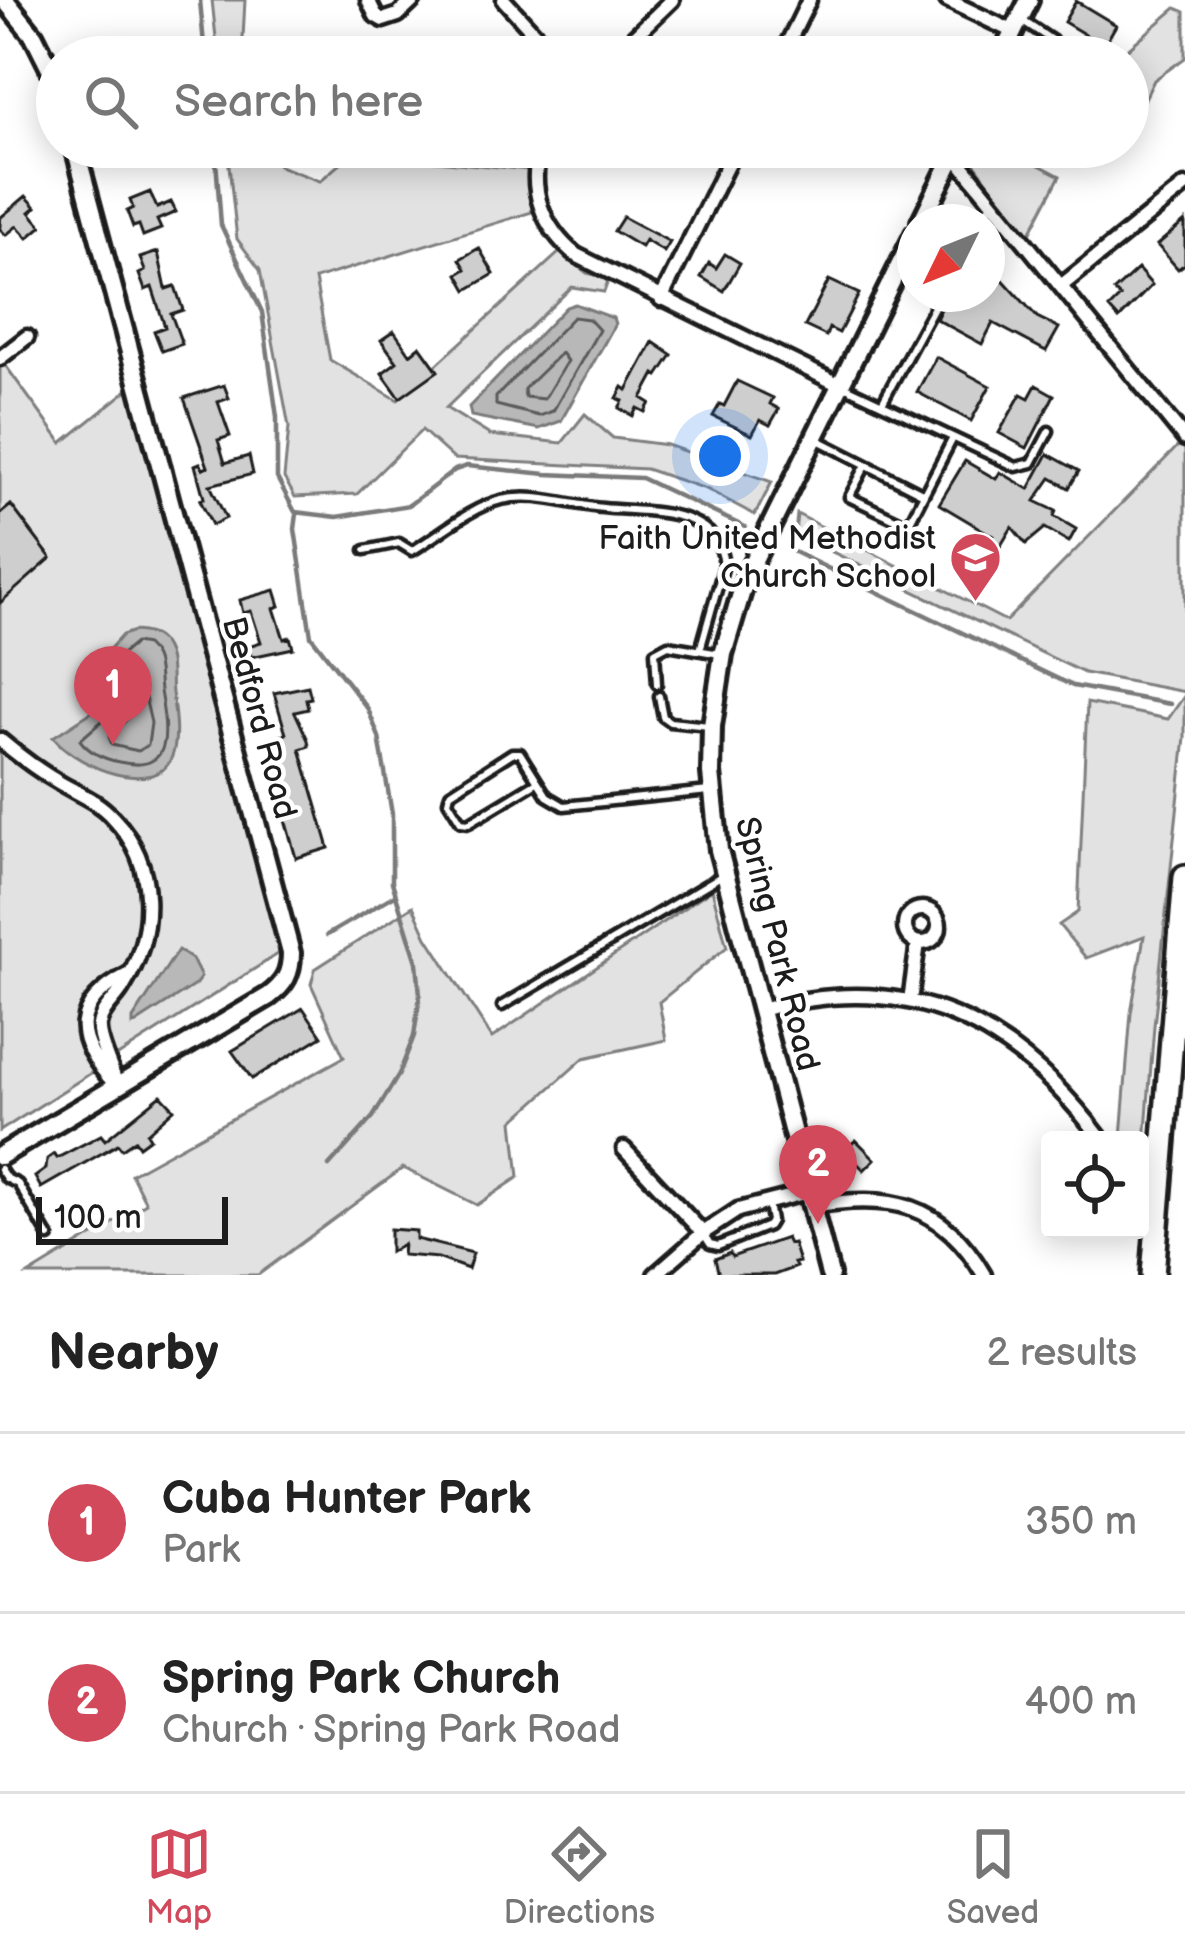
<!DOCTYPE html>
<meta charset="utf-8">
<style>
:root{--surface:#fff;--page:#f2f2f2;--text:#222;--muted:#767676;--line:#e0e0e0;--accent:#d1495b}
body{margin:0;font-family:"Balsamiq Sans",sans-serif;background:var(--page);color:var(--text)}
.controls{position:absolute;right:36px;bottom:36px;display:grid;overflow:hidden;border-radius:12px;box-shadow:0 6px 30px #0003}
.controls button{width:108px;height:108px;display:grid;place-items:center;padding:0;border:0;border-bottom:3px solid var(--line);background:var(--surface);color:var(--text);font:60px sans-serif}
.compass{position:absolute;left:897px;top:204px;width:108px;height:108px;border-radius:50%;background:var(--surface);box-shadow:0 6px 30px #0003;rotate:227deg}
.scale{position:absolute;left:36px;bottom:30px;width:192px;box-sizing:border-box;padding-left:12px;border:6px solid #1c1c1c;border-top:0;font-size:33px;line-height:42px;white-space:nowrap;color:#1c1c1c;-webkit-text-stroke:9px #fff;paint-order:stroke}
.you{position:absolute;left:720px;top:456px;width:42px;height:42px;margin:-30px;border:9px solid #fff;border-radius:50%;background:#1a73e8;box-shadow:0 0 0 18px #1a73e833}
.badge{display:grid;place-items:center;width:78px;height:78px;border-radius:50%;background:var(--accent);color:#fff;font-size:39px;font-weight:700}
.pin{position:absolute;translate:-50% -99px;filter:drop-shadow(0 3px 6px #0008)}
.pin::after{content:'';position:absolute;top:63px;width:42px;height:36px;background:inherit;clip-path:polygon(0 0,100% 0,50% 100%)}
.list{margin:0;padding:0;list-style:none}
h2{display:flex;justify-content:space-between;align-items:center;height:156px;margin:0;padding:0 48px;font-size:51px}
h2 small{font-size:39px;font-weight:400;color:var(--muted)}
.list li{display:grid;grid-template-columns:78px 1fr auto;gap:36px;align-items:center;box-sizing:border-box;height:180px;padding:0 48px;border-top:3px solid var(--line)}
.list b{display:block;font-size:45px;white-space:nowrap}
.list p{margin:0;font-size:39px;white-space:nowrap;color:var(--muted)}
.list em{font-size:39px;font-style:normal;color:var(--muted)}
.icon{flex:none;width:66px;height:66px;fill:none;stroke:currentColor;stroke-width:2;stroke-linecap:round;stroke-linejoin:round}
.map{position:relative;flex:none;width:1185px;height:1275px;overflow:hidden}
.search{position:absolute;background:var(--surface);box-shadow:0 6px 30px #0003;left:36px;right:36px;top:36px;height:132px;display:flex;align-items:center;gap:30px;box-sizing:border-box;padding:0 42px;border-radius:66px;color:var(--muted);font-size:45px}
.sheet{height:516px;background:var(--surface)}
nav{display:flex;justify-content:space-around;align-items:center;box-sizing:border-box;height:168px;border-top:3px solid var(--line);background:var(--surface);font-size:33px;color:var(--muted)}
nav a{display:grid;justify-items:center;gap:6px}
nav .on{color:var(--accent)}
.map>svg:first-child{display:block}
</style>
<div class="map">
<svg width="1185" height="1275" viewBox="0 0 1185 1275">
<rect width="100%" height="100%" fill="#fff"/>
<filter id="ink" filterUnits="userSpaceOnUse"><feTurbulence type="fractalNoise" baseFrequency=".00833" numOctaves="2"/><feDisplacementMap in="SourceGraphic" scale="24" xChannelSelector="R" yChannelSelector="G"/><feConvolveMatrix kernelMatrix="1 2 1 2 8 2 1 2 1" color-interpolation-filters="sRGB"/></filter>
<g filter="url(#ink)">
<path fill="#e2e2e2" stroke="#7f7f7f" stroke-width="3" d="M212 0H245L242 57H218Z
M1176 8 1185 12V58L1154 80 1128 133V57H1118Z
M227 147H270L279 166 320 181 352 153 530 170 532 212 315 279 330 360 398 400 560 252 587 273 609 278 604 292 572 287 446 408 490 435 562 443 585 414 613 438 667 445 772 482 755 515 706 489 646 469 454 459 422 430 357 494 295 497 284 478 289 427 260 270 237 239Z
M979 147H1005L1060 176 1028 237 974 163Z
M0 358 62 443 130 388 281 952 0 1131Z
M1180 444 1185 448V692L1084 673 795 534 797 514 1006 621Z
M1185 695V737L1154 1026 1140 1208V1140H1121V1137L1131 1013 1144 936 1086 958 1059 925 1078 912 1087 703 1168 719Z
M712 889 727 947 659 1002 666 1040 584 1058 513 1121 519 1177 477 1205 403 1168 258 1275H28L146 1203 131 1174 344 1057 311 984 315 969 413 906 427 937 492 1038Z"/>
<path fill="#b8b8b8" stroke="#7a7a7a" stroke-width="3" d="M575 304 613 318 615 324 561 421 539 429 471 416 469 407 566 307Z
M134 631C144 632 153 633 160 640 174 655 170 675 172 693 179 741 183 789 116 774 94 769 67 754 53 737L104 704 105 654 122 635Z
M178 950 192 959 201 977 195 985 133 1025V1019Z"/>
<g fill="none" stroke-linecap="round" stroke-linejoin="round">
<path stroke="#5a5a5a" stroke-width="3" d="M573 317 589 319 599 330 553 411 539 416 496 405V397Z
M561 353 567 361 544 399 525 397 524 389Z
M135 643 146 645C162 660 157 677 161 697 167 734 173 774 119 762 104 759 89 752 80 740L116 709 119 697 117 658Z
M139 694 145 697 151 723 148 745 138 751 112 745 109 737 127 719Z"/>
<path stroke="#7a7a7a" stroke-width="4.5" d="M200 0 205 57
M215 147 221 225 262 312 277 417V478L295 512 337 517 409 505 455 470 467 466 546 474 641 478 745 527
M297 514 295 529 311 636 368 709 379 737 392 814V882L417 962 420 995 414 1036 399 1074 373 1117 329 1166
M794 552 1073 686 1170 704
M327 935 395 895"/>
</g>
<path fill="#cecece" stroke="#1c1c1c" stroke-width="3" d="M1076 1 1116 25 1104 46 1064 22Z
M150 192 157 208 171 202 176 212 157 220 161 229 143 236 139 225 133 227 127 211 133 208 130 200Z
M26 196 36 207 30 212 42 226 28 238 17 226 6 235 0 229V218Z
M623 217 670 242 664 252 645 240 641 247 614 231Z
M1185 221V264L1178 269 1157 245Z
M479 248 494 274 467 290 458 274 466 269 460 259Z
M158 252 166 289 175 286 183 310 171 314 182 344 162 351 154 331 165 327 152 287 145 290 139 274 145 271 140 258Z
M725 254 740 263 724 291 701 277 709 263 716 268Z
M987 262 1037 317 1059 328 1046 351 993 323 982 344 936 319 948 294H987Z
M1138 269 1152 285 1119 319 1109 308 1120 297 1114 291Z
M829 280 859 294 839 333 829 328 826 336 805 326Z
M394 331 410 354 420 346 438 371 400 398 382 373 397 362 381 340Z
M653 342 672 355 658 376 655 374 642 398 650 403 645 412 637 408 633 416 619 408 623 401 617 398 623 387 627 390Z
M936 357 990 386 971 421 917 392Z
M737 381 773 398 770 404 779 409 770 425 760 420 752 435 713 416 720 404 724 406Z
M224 385 229 398 218 402 230 436 218 440 225 463 249 456 253 474 210 485 226 518 212 525 200 500 204 498 195 465 200 463 203 469 208 467 184 398Z
M1036 385 1054 395 1027 448 999 433 1021 394 1029 398Z
M1048 454 1079 471 1069 488 1051 478 1035 501 1056 511 1054 516 1076 529 1069 542 1045 528 1026 544 1012 527 997 552 987 546 993 536 939 504 965 461 996 479 1000 472 1029 489Z
M11 505 51 558 0 603V514Z
M275 590 280 606 274 608 284 639 290 637 293 648 251 657 248 646 261 642 251 611 243 613 240 600Z
M308 686 311 698 306 699 308 709 295 712 308 740 309 746 300 749 329 848 296 858 273 777 278 775 270 747 279 744 276 737 286 734 274 693Z
M303 1008 322 1036 252 1079 232 1051Z
M161 1095 174 1109 147 1133 150 1138 139 1146 135 1140 122 1149 118 1144 41 1188 35 1177 46 1169 47 1159 54 1154 57 1158 101 1135 105 1140Z
M843 1138 850 1145 856 1140 875 1159 864 1170 857 1163 851 1169 831 1150Z
M390 1229 416 1231V1239L473 1253 468 1269 438 1258 402 1255 403 1244 390 1252Z
M786 1238 789 1244 793 1243 799 1262 794 1263 796 1267 774 1275H719L715 1259 730 1253 732 1257Z"/>
<g fill="none" stroke-linecap="round" stroke-linejoin="round">
<defs>
<path id="lane" d="M1023 21 1065 49 1070 57
M979 222 990 205
M844 386 1016 467 1032 463 1049 431
M882 403 941 294
M818 440 924 494 953 438
M866 465 849 497 908 525 924 494
M365 550 399 543 412 551C439 535 471 507 501 500 535 492 569 505 603 508 646 513 718 505 724 565L700 650
M657 684 655 652 668 645 720 654
M659 696 663 717 670 722 709 726
M537 782 469 823 461 822 448 801 450 793 512 753H520L547 796 564 806 709 791
M502 1006 721 876
M0 1169 6 1178 18 1184 49 1237
M705 1236 710 1244 718 1246 768 1226 771 1221 768 1204"/>
<path id="street" d="M368 0 376 16 383 20 398 15 414 0
M504 0 556 57
M947 0 1014 32
M613 57 672 0
M781 57 809 0
M541 147C527 189 543 228 576 255L840 385
M954 155 1185 439
M1061 286 1185 186
M661 299 736 147
M0 358 27 337
M0 740C19 756 39 771 60 783 79 794 98 801 113 818 158 864 156 934 123 987 116 1000 101 1010 99 1025 97 1040 113 1070 117 1086
M905 926a17 17 0 1 1 34 0a17 17 0 1 1-34 0Z
M910 1001 918 943
M761 1010C910 968 1013 1022 1102 1140
M115 1084C72 1039 70 1004 129 974
M624 1149 703 1233
M812 1206C890 1193 942 1202 984 1275
M655 1275 703 1233 738 1210 808 1192"/>
<path id="secondary" d="M5 0 34 36 57 82
M1001 57 1029 0
M921 222 958 147
M0 1156 269 996C285 984 291 973 291 953L75 147
M830 1275 719 850 711 773 712 726 723 654 747 574 915 234"/>
<path id="highway" d="M1153 1275 1185 877"/>
</defs>
<use href="#lane" stroke="#1c1c1c" stroke-width="15"/>
<use href="#street" stroke="#1c1c1c" stroke-width="21"/>
<use href="#secondary" stroke="#1c1c1c" stroke-width="26"/>
<use href="#highway" stroke="#1c1c1c" stroke-width="30"/>
<use href="#lane" stroke="#fff" stroke-width="6"/>
<use href="#street" stroke="#fff" stroke-width="12"/>
<use href="#secondary" stroke="#fff" stroke-width="16"/>
<use href="#highway" stroke="#fff" stroke-width="21"/>
</g>
</g>
<defs>
<symbol id="school-pin" viewBox="-11 -11 22 30"><path d="M0 17L-7.5 6A9.5 9.5 0 1 1 7.5 6Z" fill="#d1495b" stroke="#fff"/><path d="M0-5L7-2L0 1L-7-2ZM-4 1L0 2.5L4 1V4Q0 6-4 4Z" fill="#fff"/></symbol>
</defs>
<g fill-rule="evenodd">
<use href="#school-pin" x="946" y="528" width="59" height="81"/>
</g>
<g text-anchor="middle" dominant-baseline="central" stroke-width="9" stroke-linejoin="round" paint-order="stroke">
<g font-size="33" fill="#1c1c1c" stroke="#fff" text-anchor="end">
<text x="936" y="539">Faith United Methodist<tspan x="936" dy="38">Church School</tspan></text>
</g>
<g font-size="33" fill="#1c1c1c" stroke="#fff">
<text transform="translate(259 718) rotate(75)">Bedford Road</text>
<text transform="translate(777 944) rotate(76)">Spring Park Road</text>
</g>
</g>
</svg>
<div class="controls">
<button><svg class="icon" aria-label="locate" viewBox="0 0 24 24"><circle cx="12" cy="12" r="6"/><path d="M12 2v4M12 18v4M2 12h4M18 12h4"/></svg></button>
</div>
<svg class="compass" viewBox="-18 -18 36 36"><path d="M0-13l5 13h-10z" fill="#e53935"/><path d="M0 13l5-13h-10z" fill="#767676"/></svg>
<div class="scale">100 m</div>
<div class="you"></div>
<div class="pin badge" style="left:113px;top:745px">1</div>
<div class="pin badge" style="left:818px;top:1224px">2</div>
<div class="search"><svg class="icon" aria-label="search" viewBox="0 0 24 24"><circle cx="10" cy="10" r="6"/><path d="M15 15l6 6"/></svg>Search here</div>
</div>
<section class="sheet">
<h2>Nearby<small>2 results</small></h2>
<ul class="list">
<li><span class="badge">1</span><div><b>Cuba Hunter Park</b><p>Park</p></div><em>350 m</em></li>
<li><span class="badge">2</span><div><b>Spring Park Church</b><p>Church · Spring Park Road</p></div><em>400 m</em></li>
</ul>
</section>
<nav>
<a class="on"><svg class="icon" aria-label="map" viewBox="0 0 24 24"><path d="M3 6l6-2 6 2 6-2v14l-6 2-6-2-6 2zM9 4v14M15 6v14"/></svg>Map</a>
<a><svg class="icon" aria-label="directions" viewBox="0 0 24 24"><path d="M12 3l9 9-9 9-9-9zM9 14v-3h6M13 9l2 2-2 2"/></svg>Directions</a>
<a><svg class="icon" aria-label="saved" viewBox="0 0 24 24"><path d="M7 4h10v16l-5-4-5 4z"/></svg>Saved</a>
</nav>
